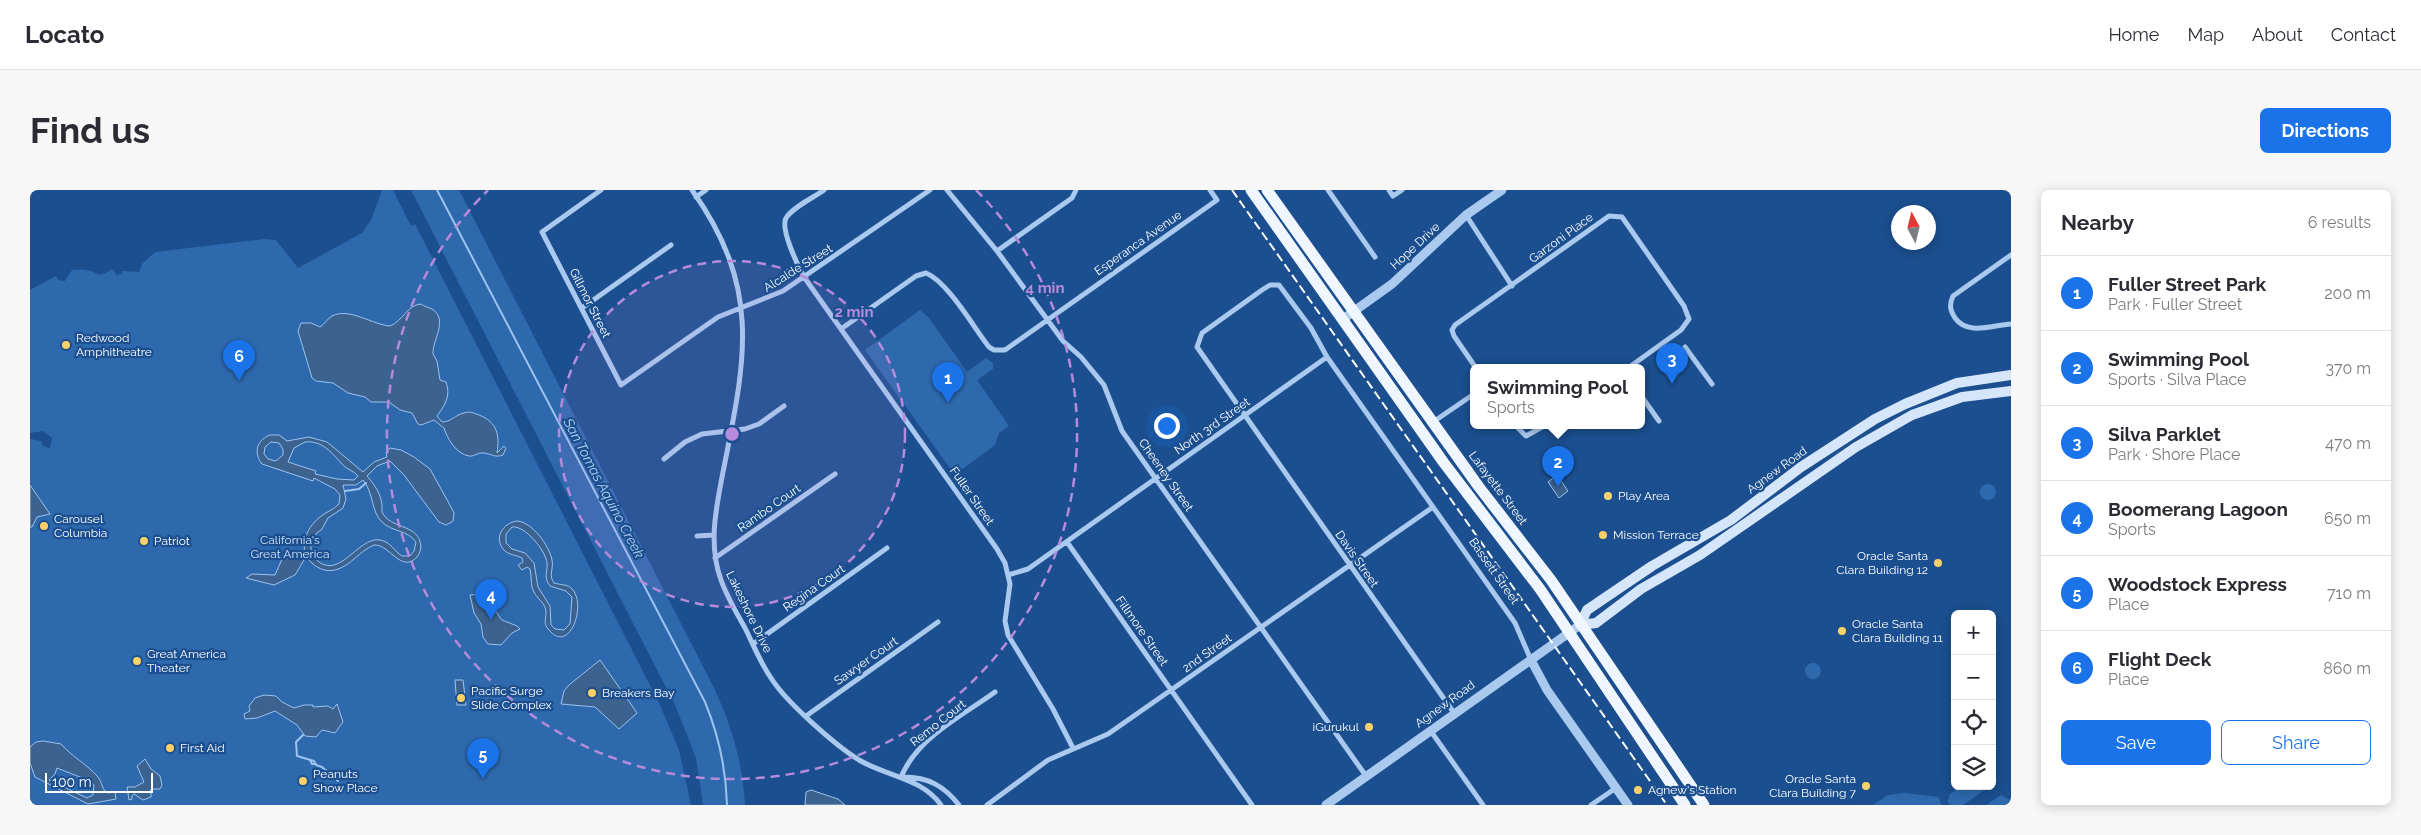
<!DOCTYPE html>
<meta charset="utf-8">
<style>
:root{--surface:#fff;--page:#f7f7f7;--text:#2b2b33;--muted:#7c7c81;--line:#e1e1e2;--accent:#1a73e8}
body{margin:0;font-family:Raleway,sans-serif;background:var(--page);color:var(--text)}
.controls{position:absolute;right:15px;bottom:15px;display:grid;overflow:hidden;border-radius:8px;box-shadow:0 2px 12px #0003}
.controls button{width:45px;height:45px;display:grid;place-items:center;padding:0;border:0;border-bottom:1px solid var(--line);background:var(--surface);color:var(--text);font:25px sans-serif}
.compass{position:absolute;left:1861px;top:15px;width:45px;height:45px;border-radius:50%;background:var(--surface);box-shadow:0 2px 12px #0003;rotate:353deg}
.scale{position:absolute;left:15px;bottom:12px;width:108px;box-sizing:border-box;padding-left:5px;border:2px solid #fff;border-top:0;font-size:14px;line-height:18px;white-space:nowrap;color:#fff;-webkit-text-stroke:4px #1b4f8f;paint-order:stroke}
.you{position:absolute;left:1136px;top:235px;width:18px;height:18px;margin:-12px;border:4px solid #fff;border-radius:50%;background:#1a73e8;box-shadow:0 0 0 8px #1a73e833}
.badge{display:grid;place-items:center;width:32px;height:32px;border-radius:50%;background:var(--accent);color:#fff;font-size:16px;font-weight:700}
.pin{position:absolute;translate:-50% -41px;filter:drop-shadow(0 1px 2px #0008)}
.pin::after{content:'';position:absolute;top:26px;width:18px;height:15px;background:inherit;clip-path:polygon(0 0,100% 0,50% 100%)}
.popup{position:absolute;left:1440px;top:174px;width:175px;height:65px;box-sizing:border-box;display:grid;place-content:center;border-radius:8px;background:var(--surface);filter:drop-shadow(0 1px 4px #0005);font-size:16px;white-space:nowrap;color:var(--muted)}
.popup b{font-size:19px;color:var(--text)}
.popup::after{content:'';position:absolute;left:50%;top:100%;margin-left:-10px;border:10px solid transparent;border-top-color:var(--surface)}
.list{margin:0;padding:0;list-style:none}
h2{display:flex;justify-content:space-between;align-items:center;height:65px;margin:0;padding:0 20px;font-size:21px}
h2 small{font-size:16px;font-weight:400;color:var(--muted)}
.list li{display:grid;grid-template-columns:32px 1fr auto;gap:15px;align-items:center;box-sizing:border-box;height:75px;padding:0 20px;border-top:1px solid var(--line)}
.list b{display:block;font-size:19px;white-space:nowrap}
.list p{margin:0;font-size:16px;white-space:nowrap;color:var(--muted)}
.list em{font-size:16px;font-style:normal;color:var(--muted)}
.actions{display:flex;gap:10px;padding:15px 20px}
.actions a{flex:1;padding:11px 0;border:1px solid var(--accent);border-radius:8px;text-align:center;font-size:18px;color:var(--accent)}
.actions .main{background:var(--accent);color:#fff}
.icon{flex:none;width:28px;height:28px;fill:none;stroke:currentColor;stroke-width:2;stroke-linecap:round;stroke-linejoin:round}
.map{position:relative;flex:none;width:1981px;height:615px;overflow:hidden;border-radius:8px}
header{display:flex;align-items:center;gap:30px;box-sizing:border-box;height:70px;padding:0 25px;background:var(--surface);border-bottom:1px solid var(--line)}
header strong{font-size:24px}
nav{display:flex;gap:28px;margin-inline-start:auto;font-size:18px}
.intro{display:flex;align-items:center;justify-content:space-between;box-sizing:border-box;height:120px;padding:0 30px}
h1{margin:0;font-size:35px}
.button{padding:12px 22px;border-radius:8px;background:var(--accent);color:#fff;font-size:18px;font-weight:700}
main{display:flex;gap:30px;padding:0 30px}
aside{flex:1;background:var(--surface);border-radius:8px;box-shadow:0 2px 12px #0003}
.map>svg:first-child{display:block}
</style>
<header>
<strong>Locato</strong>
<nav><a>Home</a><a>Map</a><a>About</a><a>Contact</a></nav>
</header>
<div class="intro"><h1>Find us</h1><a class="button">Directions</a></div>
<main>
<div class="map">
<svg width="1981" height="615" viewBox="0 0 1981 615">
<rect width="100%" height="100%" fill="#1b4f8f"/>
<path fill="#2e69ad" d="M352 0H363L381 36 385 34 630 515 649 560 661 615H0V249L11 251 13 256 20 258 22 248 13 241 0 243V100L26 86 28 90 35 91 42 80C46 80 51 79 55 80 69 81 67 90 82 79L87 85 92 84V81L109 82 112 74 125 62 234 49 246 50 268 78 332 43 341 30Z
M381 0H429L683 496C701 534 713 573 715 615H673L666 568 645 515Z
M890 120 899 128 937 182 956 168 963 173V179L947 190 979 236 969 243 965 255 930 281H922L835 160Z
M1950 302a8 8 0 1 1 16 0a8 8 0 1 1-16 0Z
M1775 481a8 8 0 1 1 16 0a8 8 0 1 1-16 0Z
M1931 596H1960L1933 615H1920L1918 612 1920 604Z
M1874 603 1909 607 1911 615H1843L1858 605Z
M1971 605 1980 610 1981 615H1956Z"/>
<path fill="#3c6290" stroke="#9cc4f0" fill-rule="evenodd" d="M391 114C395 117 398 117 402 119 419 130 402 150 403 164L407 171 410 190 416 192C421 206 415 215 407 226L412 232C421 232 425 225 434 223 439 221 444 223 449 225 467 232 470 245 467 263L474 256 476 258 473 265C465 268 462 264 454 263 448 262 444 267 439 266 426 264 417 248 414 238L404 230 391 235 388 234 382 223 370 220 359 212H341L335 207 318 203 303 193 286 191 282 188 268 141 271 133H281L290 137C295 134 297 129 302 126 319 117 343 135 360 136 373 131 377 115 391 114Z
M240 245H249L257 251 279 247 297 252 333 282 344 272 357 267 356 262 360 258 371 260 384 267 400 279 421 317 424 323 423 331 416 335 409 332 374 285 360 271 347 276 337 286C347 298 353 307 352 322 360 339 386 334 390 352 392 357 390 363 387 367 371 384 360 354 344 355 329 361 321 376 305 380 297 382 289 379 283 374 267 360 275 339 290 327 296 322 303 320 309 314L310 305 305 299 284 288 283 291 232 274C223 262 227 250 240 245ZM241 252 249 253 253 259V265L246 271 238 269 234 264 235 257ZM275 252C292 250 302 263 312 274 316 279 324 281 328 286L324 290 307 289 285 284 286 281 258 272 264 258ZM333 290C344 303 341 322 352 332 362 342 378 340 386 352L384 361 380 366H372C364 361 361 352 350 350 327 346 307 397 282 365L280 349 292 339 298 328 313 318 316 309 313 295H326Z
M1527 285 1538 301 1529 308 1518 292Z
M0 295 20 324 7 327 2 337H0Z
M487 331C502 332 519 355 522 370 524 379 518 385 524 393 530 395 538 394 542 399 557 414 540 465 519 440 513 434 516 429 516 422 516 413 507 409 504 402 500 395 502 387 500 379L497 377 492 380 488 375 493 372 492 368C486 365 479 365 474 360 463 348 473 333 487 331ZM482 337C495 335 516 361 517 373 518 382 513 387 520 396L536 401 542 407 540 434 534 440 525 439 521 435 520 416 508 397 504 373 495 363 482 359 476 353V344Z
M268 361 271 362 274 370 265 385 244 395 216 388 222 384 245 385 253 367Z
M440 405C463 402 461 417 472 430L487 436 490 439 482 443 471 455 458 454 453 447 451 434 444 423Z
M570 470 607 523 589 539 565 517 531 514 534 501 539 495Z
M425 490H433L436 515H427Z
M234 505 246 506 252 512 264 518 274 515H283V517L298 516 303 519 307 514 313 532 305 543 292 540 286 547 275 546 267 535 245 521 227 528 215 529 214 524 220 521 219 516 225 508Z
M13 551 31 554C42 567 57 574 68 587 73 593 71 600 78 603L85 602 86 609 58 614 5 587 0 573V557L6 552ZM27 578 60 591 64 595 63 605 57 608 19 590 25 584Z
M115 569 121 579 130 586 132 595 130 599H121V607L113 610 104 604 102 606V609L99 610 97 597H105L114 592 107 576Z
M781 600 808 609 815 615H775L776 602Z"/>
<g fill="none" stroke-linecap="round" stroke-linejoin="round">
<path stroke="#9cc4f0" stroke-width="2" d="M407 0 675 512C689 546 696 578 697 615
M315 301 329 299 336 293
M273 545 266 552 267 566 284 571 286 575 292 577 308 591
M280 570 282 574H286"/>
<path stroke="#3c6290" stroke-width="8" d="M272 365 276 364"/>
<path stroke="#a9c9ee" stroke-width="5" d="M571 0 512 42 591 195 688 127 753 101 900 0
M662 0C733 100 715 171 693 282 686 319 678 354 691 390 697 407 706 422 715 438 723 454 730 472 741 488 756 512 805 555 829 570 856 586 892 588 911 615
M794 0C783 8 763 17 756 28 750 39 768 76 774 87L967 359 975 373 980 394 975 431 978 445 1023 519 1043 558
M917 0 967 61 1033 151 1051 167 1074 195 1092 241 1336 586
M1298 0 1345 67
M1359 0 1363 6 1372 0
M666 7 676 0
M1436 25 1482 96
M967 61 1042 8 1046 0
M1981 65 1923 106C1919 115 1920 120 1925 128 1938 146 1962 135 1981 134
M552 118 641 55
M811 139 886 86 896 83C918 92 944 138 959 157L964 160H975L1187 10 1180 0
M1655 157 1682 194
M1446 178 1424 146 1422 140 1425 135 1579 26 1592 27 1654 116 1659 129 1651 140 1598 178
M1612 207 1629 231
M1403 232 1444 204
M1486 236 1496 246 1514 236
M634 269 655 252 672 244 715 239 729 234 754 216
M667 346 684 345
M1037 352 1222 615
M685 368 805 284
M978 385 998 379 1297 167
M723 454 857 358
M1424 523 1167 157 1172 143 1232 100 1240 95H1249L1281 138 1297 167 1485 433 1501 470
M776 526 908 432
M1400 540 1453 615
M871 587C888 547 932 526 965 502
M874 587C898 587 914 596 929 615
M957 615 1018 570 1078 544 1403 317
M1561 615 1586 598"/>
<path stroke="#a9c9ee" stroke-width="9" d="M1313 129 1362 94 1436 25 1472 0
M1501 470 1517 500 1598 615
M1296 615 1550 435"/>
<path stroke="#d6e6fa" stroke-width="10" d="M1550 435 1557 420 1622 376 1701 330 1771 277 1845 229 1875 214 1927 193 1981 185
M1550 435 1566 433 1611 399 1670 365 1826 257 1882 225 1932 207 1981 201"/>
<path stroke="#f0f6ff" stroke-width="11" d="M1221 0 1414 273 1510 399 1655 615
M1237 0 1449 297 1521 390 1674 615"/>
<path stroke="#fff" stroke-width="2" stroke-dasharray="9 4" stroke-linecap="butt" d="M1202 0 1637 615"/>
</g>
<circle cx="702" cy="244" r="173" fill="#b68bdc" fill-opacity=".12"/>
<g fill="none" stroke="#b68bdc" stroke-width="2.5" stroke-dasharray="9 6">
<circle cx="702" cy="244" r="173"/>
<path d="M946 0A345 345 0 1 1 458 0"/>
</g>
<g fill="#ffd166" stroke="#1b4f8f" stroke-width="2">
<circle cx="36" cy="155" r="5"/>
<circle cx="1578" cy="306" r="5"/>
<circle cx="14" cy="336" r="5"/>
<circle cx="1573" cy="345" r="5"/>
<circle cx="114" cy="351" r="5"/>
<circle cx="1908" cy="373" r="5"/>
<circle cx="1812" cy="441" r="5"/>
<circle cx="107" cy="471" r="5"/>
<circle cx="562" cy="503" r="5"/>
<circle cx="431" cy="508" r="5"/>
<circle cx="1339" cy="537" r="5"/>
<circle cx="140" cy="558" r="5"/>
<circle cx="273" cy="591" r="5"/>
<circle cx="1836" cy="596" r="5"/>
<circle cx="1608" cy="600" r="5"/>
</g>
<g text-anchor="middle" dominant-baseline="central" stroke-width="4.5" stroke-linejoin="round" paint-order="stroke">
<g font-size="12" fill="#fff" stroke="#1b4f8f">
<text transform="translate(1531 48) rotate(-36)">Garzoni Place</text>
<text transform="translate(1108 53) rotate(-35)">Esperanca Avenue</text>
<text transform="translate(1385 56) rotate(-43)">Hope Drive</text>
<text transform="translate(768 78) rotate(-32)">Alcalde Street</text>
<text transform="translate(560 113) rotate(63)">Gillmor Street</text>
<text transform="translate(1182 236) rotate(-35)">North 3rd Street</text>
<text transform="translate(1747 280) rotate(-36)">Agnew Road</text>
<text transform="translate(1136 285) rotate(55)">Cheeney Street</text>
<text transform="translate(1468 298) rotate(53)">Lafayette Street</text>
<text transform="translate(942 306) rotate(55)">Fuller Street</text>
<text transform="translate(739 318) rotate(-35)">Rambo Court</text>
<text transform="translate(1327 369) rotate(55)">Davis Street</text>
<text transform="translate(1464 381) rotate(55)">Bassett Street</text>
<text transform="translate(784 398) rotate(-35)">Regina Court</text>
<text transform="translate(719 422) rotate(64)">Lakeshore Drive</text>
<text transform="translate(1112 441) rotate(55)">Fillmore Street</text>
<text transform="translate(1177 463) rotate(-35)">2nd Street</text>
<text transform="translate(836 471) rotate(-35)">Sawyer Court</text>
<text transform="translate(1415 514) rotate(-36)">Agnew Road</text>
<text transform="translate(908 533) rotate(-38)">Remo Court</text>
</g>
<g font-size="12" fill="#fff" stroke="#1b4f8f" text-anchor="start">
<text x="46" y="148">Redwood<tspan x="46" dy="14">Amphitheatre</tspan></text>
<text x="1588" y="306">Play Area</text>
<text x="24" y="329">Carousel<tspan x="24" dy="14">Columbia</tspan></text>
<text x="1583" y="345">Mission Terrace</text>
<text x="124" y="351">Patriot</text>
<text x="1898" y="366" text-anchor="end">Oracle Santa<tspan x="1898" dy="14">Clara Building 12</tspan></text>
<text x="1822" y="434">Oracle Santa<tspan x="1822" dy="14">Clara Building 11</tspan></text>
<text x="117" y="464">Great America<tspan x="117" dy="14">Theater</tspan></text>
<text x="441" y="501">Pacific Surge<tspan x="441" dy="14">Slide Complex</tspan></text>
<text x="572" y="503">Breakers Bay</text>
<text x="1329" y="537" text-anchor="end">iGurukul</text>
<text x="150" y="558">First Aid</text>
<text x="283" y="584">Peanuts<tspan x="283" dy="14">Show Place</tspan></text>
<text x="1826" y="589" text-anchor="end">Oracle Santa<tspan x="1826" dy="14">Clara Building 7</tspan></text>
<text x="1618" y="600">Agnew's Station</text>
</g>
<g font-size="12" fill="#cfe3fa" stroke="#1b4f8f">
<text x="260" y="350">California's<tspan x="260" dy="14">Great America</tspan></text>
</g>
<g font-size="14" font-style="italic" fill="#b5d3f5" stroke="#1b4f8f">
<text transform="translate(574 298) rotate(62)">San Tomas Aquino Creek</text>
</g>
</g>
<circle cx="702" cy="244" r="8" fill="#b68bdc" stroke="#1b4f8f" stroke-width="2.5"/>
<g font-size="15" text-anchor="middle" font-weight="bold" fill="#b68bdc" stroke="#1b4f8f" stroke-width="4.5" stroke-linejoin="round" paint-order="stroke">
<text x="1015" y="103">4 min</text>
<text x="824" y="127">2 min</text>
</g>
</svg>
<div class="controls">
<button>+</button>
<button>−</button>
<button><svg class="icon" aria-label="locate" viewBox="0 0 24 24"><circle cx="12" cy="12" r="6"/><path d="M12 2v4M12 18v4M2 12h4M18 12h4"/></svg></button>
<button><svg class="icon" aria-label="layers" viewBox="0 0 24 24"><path d="M12 4l9 5-9 5-9-5zM3 14l9 5 9-5"/></svg></button>
</div>
<svg class="compass" viewBox="-18 -18 36 36"><path d="M0-13l5 13h-10z" fill="#e53935"/><path d="M0 13l5-13h-10z" fill="#7c7c81"/></svg>
<div class="scale">100 m</div>
<div class="you"></div>
<div class="pin badge" style="left:918px;top:213px">1</div>
<div class="pin badge" style="left:1528px;top:297px">2</div>
<div class="popup"><b>Swimming Pool</b>Sports</div>
<div class="pin badge" style="left:1642px;top:194px">3</div>
<div class="pin badge" style="left:461px;top:430px">4</div>
<div class="pin badge" style="left:453px;top:589px">5</div>
<div class="pin badge" style="left:209px;top:191px">6</div>
</div>
<aside>
<h2>Nearby<small>6 results</small></h2>
<ul class="list">
<li><span class="badge">1</span><div><b>Fuller Street Park</b><p>Park · Fuller Street</p></div><em>200 m</em></li>
<li><span class="badge">2</span><div><b>Swimming Pool</b><p>Sports · Silva Place</p></div><em>370 m</em></li>
<li><span class="badge">3</span><div><b>Silva Parklet</b><p>Park · Shore Place</p></div><em>470 m</em></li>
<li><span class="badge">4</span><div><b>Boomerang Lagoon</b><p>Sports</p></div><em>650 m</em></li>
<li><span class="badge">5</span><div><b>Woodstock Express</b><p>Place</p></div><em>710 m</em></li>
<li><span class="badge">6</span><div><b>Flight Deck</b><p>Place</p></div><em>860 m</em></li>
</ul>
<div class="actions"><a class="main">Save</a><a>Share</a></div>
</aside>
</main>
